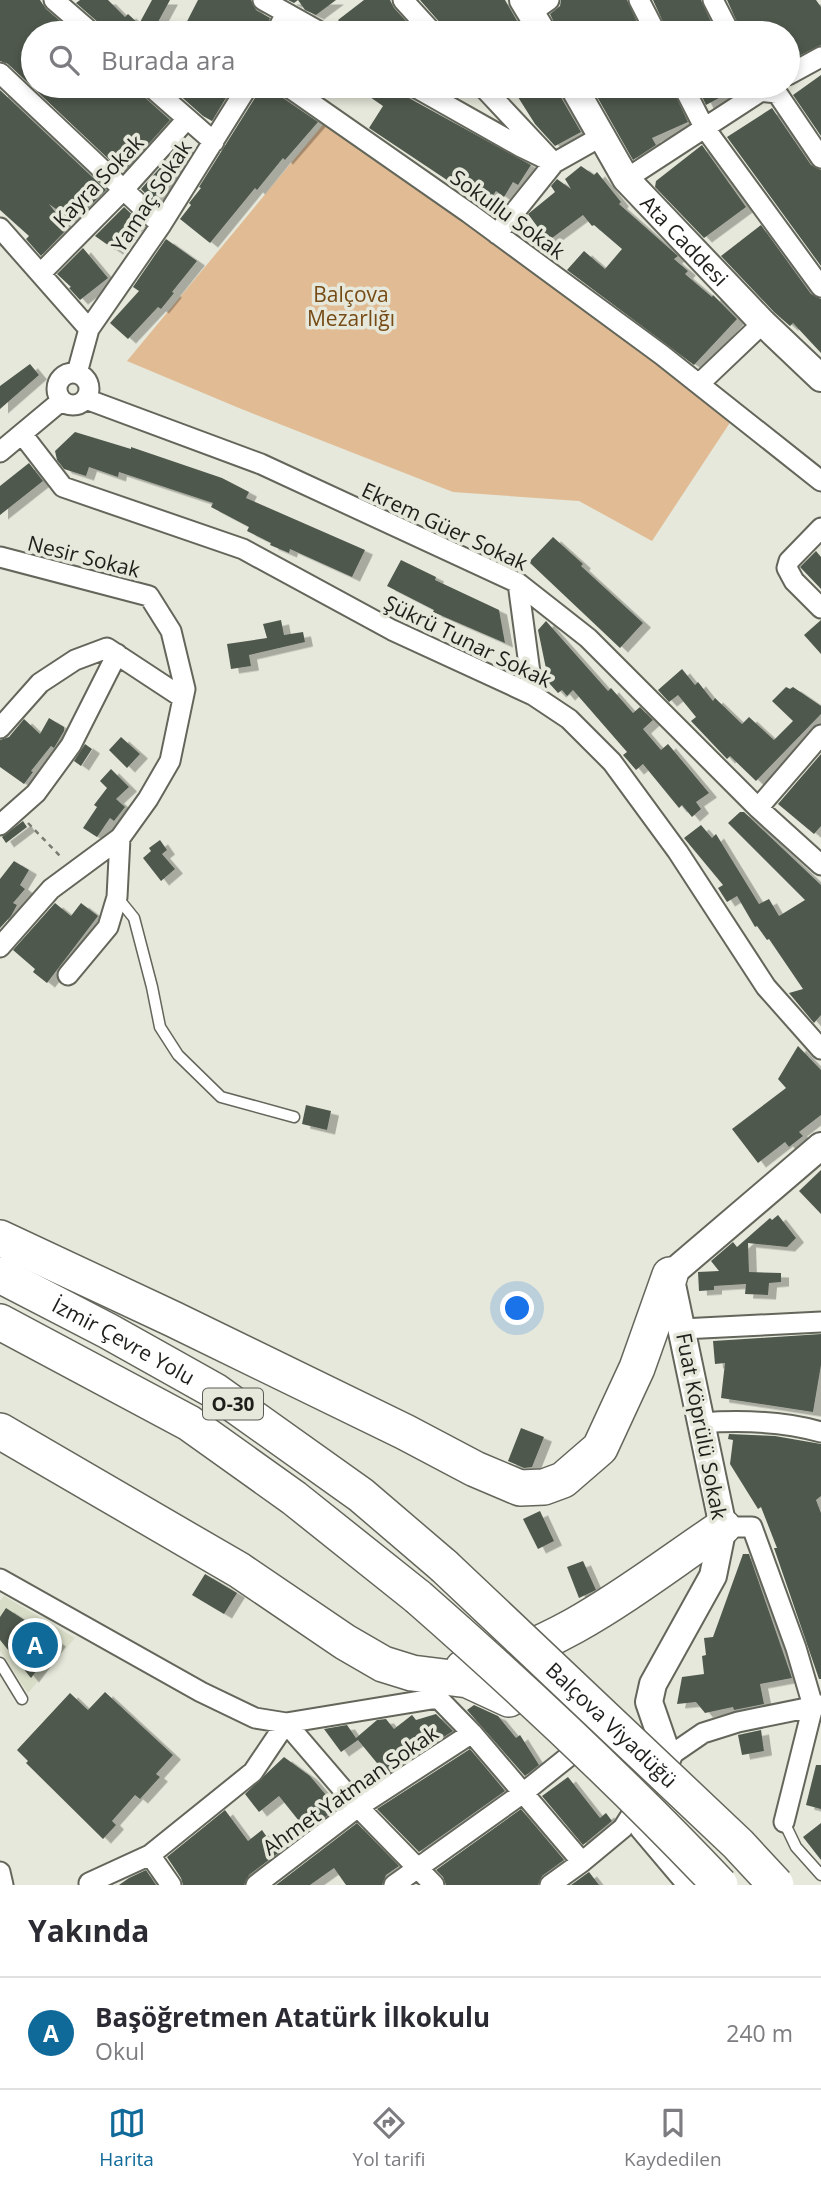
<!DOCTYPE html>
<html lang="tr">
<meta charset="utf-8">
<style>
:root{--surface:#fff;--page:#f7f7f7;--text:#2b2b33;--muted:#7c7c81;--line:#e1e1e2;--accent:#0f6a99}
body{margin:0;font-family:"Open Sans",sans-serif;background:var(--page);color:var(--text)}
.you{position:absolute;left:518px;top:1309px;width:24px;height:24px;margin:-18px;border:5px solid #fff;border-radius:50%;background:#1a73e8;box-shadow:0 0 0 10px #1a73e833}
.badge{display:grid;place-items:center;width:46px;height:46px;border-radius:50%;background:var(--accent);color:#fff;font-size:23px;font-weight:700}
.pin{position:absolute;translate:-50% -50%;border:4px solid #fff;box-shadow:0 2px 7px #0006}
.list{margin:0;padding:0;list-style:none}
h2{display:flex;justify-content:space-between;align-items:center;height:91px;margin:0;padding:0 28px;font-size:30px}
h2 small{font-size:23px;font-weight:400;color:var(--muted)}
.list li{display:grid;grid-template-columns:46px 1fr auto;gap:21px;align-items:center;box-sizing:border-box;height:112px;padding:0 28px;border-top:2px solid var(--line)}
.list b{display:block;font-size:26px;white-space:nowrap}
.list p{margin:0;font-size:23px;white-space:nowrap;color:var(--muted)}
.list em{font-size:23px;font-style:normal;color:var(--muted)}
.icon{flex:none;width:38px;height:38px;fill:none;stroke:currentColor;stroke-width:2;stroke-linecap:round;stroke-linejoin:round}
.map{position:relative;flex:none;width:821px;height:1885px;overflow:hidden}
.search{position:absolute;background:var(--surface);box-shadow:0 4px 10px #0003;left:21px;right:21px;top:21px;height:77px;display:flex;align-items:center;gap:18px;box-sizing:border-box;padding:0 24px;border-radius:38px;color:var(--muted);font-size:26px}
.sheet{height:203px;background:var(--surface)}
nav{display:flex;justify-content:space-around;align-items:center;box-sizing:border-box;height:98px;border-top:2px solid var(--line);background:var(--surface);font-size:19px;color:var(--muted)}
nav a{display:grid;justify-items:center;gap:4px}
nav .on{color:var(--accent)}
.map>svg:first-child{display:block}
</style>
<div class="map">
<svg width="821" height="1885" viewBox="0 0 821 1885">
<defs>
<filter id="shadow"><feDropShadow dx="8" dy="4.5" stdDeviation="0" flood-color="#0004"/></filter>
</defs>
<rect width="100%" height="100%" fill="#e5e8da"/>
<path fill="#d8ddc8" d="M4 1596 75 1638 28 1693 0 1651V1601Z"/>
<path fill="#e1bb94" d="M326 121 733 418 652 541 579 501 453 492 239 408 127 361Z"/>
<path fill="#50584e" filter="url(#shadow)" d="M0 0H40L46 9 74 33H33V86H135L142 95 170 120 127 168 123 164 118 168 8 64 0 61Z
M80 0H108L125 17 128 14 139 24 152 0H170L152 33H104L100 24 76 3Z
M198 0H251L256 10 270 18 264 33H181Z
M288 0H336L316 15 305 10 298 0 294 3Z
M364 0H390L394 8 417 33H348L338 20Z
M420 0H505L524 33H445L442 25Z
M561 0H627L642 33H559L550 14 560 6Z
M653 0H701L716 33H668Z
M727 0H816L821 7V45L788 61V33H742Z
M821 75V136L793 95Z
M182 86H208L227 96 212 121 203 116 176 92Z
M260 86H272L280 96 318 122 285 160 283 158 257 190 255 188 210 243 180 219 191 205 189 203 201 188 199 187 258 93Z
M354 86H394L407 97 531 165 518 185 513 182 504 197 496 191 486 206 369 128 383 106Z
M511 86H557L559 94 581 132 555 146 535 124Z
M591 86H671L688 122 652 138 656 145 633 160Z
M697 86H741L706 105Z
M0 90 106 190 74 222 49 204 68 228 41 256 26 239 29 236 0 210Z
M772 108 811 165 821 170V266L727 137Z
M181 144 192 153 165 187 163 186 152 200 141 189Z
M702 145 746 207 704 238 655 187 656 181Z
M581 166 594 175 597 172 621 202 619 204 678 256 674 259 688 271 685 274 712 297 713 295 737 319 694 365 567 270 584 251 605 269 622 249 594 225 592 226 583 215 548 241 528 214 555 192 551 186 557 179 571 189 565 179Z
M124 207 139 221 115 250 95 236Z
M761 225 811 294 821 299V353L793 323 790 326 774 312 721 256Z
M166 239 197 261 172 292 174 293 161 309 158 307 128 339 110 323 139 291 133 287Z
M83 248 108 278 80 300 69 288 71 287 57 274Z
M30 364 39 375 0 409V386Z
M75 432 131 449V447L222 478 249 492 246 498 365 550 352 577 290 549 289 553 270 545 271 543 247 531 249 527 211 507 213 503 119 472 118 477 89 467 86 476 64 469 57 460 55 451Z
M29 463 43 481 0 515V486Z
M553 537 583 564 581 566 643 623 620 648 529 562Z
M816 551 821 557V589L800 567Z
M401 560 436 577 435 580 499 610 505 643 433 612 434 610 387 586Z
M281 620 284 635 303 632 305 642 249 655 251 666 231 669 227 644 267 638 263 624Z
M821 620V654L804 635Z
M546 621 608 691 611 688 633 713 640 707 653 720 643 729 661 750 668 744 709 793 696 802 701 809 692 817 682 805 679 808 643 764 636 770 623 755 627 752 573 690 567 696 562 690 558 693 549 683 538 630Z
M682 669 695 685 698 682 713 701 715 698 742 724 749 717 774 740 793 721 772 701 786 687 790 689 793 687 821 706V714L756 781 730 756 727 759 691 721 696 717 678 695 669 702 658 690Z
M49 718 64 727V731L54 748 51 746 31 771 33 772 24 784 0 767V740L9 737 24 719 40 734Z
M121 737 140 754 127 768 109 750Z
M85 744 92 749 81 766 74 761Z
M821 754V826L814 834 778 804Z
M111 769 129 787 116 799 125 807 114 821 110 818 97 837 83 828 97 807 94 805 107 788 100 781Z
M740 812H744L821 885V1015L814 1023 789 993 803 989 769 939 767 940 757 926 755 927 737 896 727 902 718 888 723 885 684 838 701 825 712 838 716 834 759 904 769 899 779 916 805 900 728 823Z
M23 821 27 827 6 843 2 837Z
M160 840 167 850 162 854 175 869 161 881 143 858 151 851 149 848Z
M14 861 29 870 20 885 25 889 13 903 17 905 11 916 0 928V879Z
M55 903 71 916 81 903 98 916 47 983 33 972 35 969 13 950Z
M798 1046 821 1070V1115L799 1132 803 1136 789 1147 785 1142 758 1163 732 1129 786 1088 778 1079Z
M306 1105 331 1111 327 1130 302 1124Z
M821 1170V1214L799 1191Z
M778 1215 796 1238 787 1247 748 1243 749 1272 781 1273V1282L769 1283 768 1295 745 1294 746 1284 714 1286V1290L699 1291 698 1272 719 1271 711 1261 733 1242 737 1247 770 1218 772 1220Z
M821 1334V1365L813 1412 721 1398 725 1363 715 1364 713 1341Z
M521 1428 544 1437 532 1467 524 1468 508 1461Z
M729 1434 775 1436 821 1444V1496L816 1500 821 1513V1679H819L774 1548H777L761 1507 758 1509 730 1464 733 1440 728 1439Z
M540 1511 554 1541 538 1549 523 1519Z
M743 1554H749L792 1678 760 1684 764 1704 734 1710 733 1707 705 1713 696 1702 677 1704 682 1677 704 1674 702 1656 706 1655 704 1638 713 1637Z
M583 1561 596 1590 579 1598 567 1567Z
M205 1574 237 1593 224 1614 192 1595Z
M6 1608 58 1642 31 1678 0 1640V1617Z
M105 1692 173 1755 156 1774 160 1777 140 1799 135 1795 112 1821 116 1825 103 1839 26 1763 28 1761 17 1750 70 1693 88 1710Z
M474 1705 498 1716 516 1738 520 1735 539 1765 525 1776 467 1710Z
M436 1714 453 1731 386 1774 358 1740 341 1752 324 1729 347 1725 356 1738 377 1720 386 1719 394 1729 412 1715 416 1720Z
M761 1730 764 1751 742 1755 738 1735Z
M470 1749 505 1791 419 1852 377 1809Z
M284 1757 310 1776 337 1808 307 1831 279 1796 259 1812 245 1794Z
M816 1765H821V1809L806 1805Z
M568 1777 600 1818 606 1813 612 1821 583 1845 542 1796Z
M521 1809 564 1860 542 1876 538 1885H446L443 1877 436 1870Z
M225 1810 248 1841 262 1830 278 1853 249 1875 244 1885H183L181 1878 167 1857Z
M357 1823 399 1866 386 1875 382 1885H346L334 1868 310 1885H276Z
M821 1823V1860L803 1837Z
M146 1870 156 1885H119L129 1878Z
M589 1872 599 1885H571Z"/>
<g fill="none" stroke-linecap="round" stroke-linejoin="round">
<defs>
<path id="service" d="M117 897 134 918 152 987 160 1027 178 1055 221 1097 294 1117
M0 1663 22 1699
M784 1822 796 1847 821 1875"/>
<path id="minor" d="M54 0 92 33
M263 0 322 33
M403 0 433 33
M639 0 656 33
M713 0 730 33
M532 12 549 0
M276 33 286 13
M0 73 161 225
M788 75 821 57
M150 86 214 142
M287 86 469 213 662 355 821 481
M413 86 521 147 554 163 602 136
M482 86 554 163 497 234
M683 86 704 127 821 287
M756 87 759 91 777 93 821 158
M626 179 769 86
M0 228 89 329
M41 273 125 188 187 119
M57 389a16 16 0 1 1 32 0a16 16 0 1 1-32 0Z
M77 373 89 329 161 225 248 86
M699 384 763 323
M86 399 261 464 518 583 588 638 758 808 821 865
M22 434 63 487 243 549 392 630 533 695 569 719 612 762 678 852 766 987 821 1049
M0 452 61 401
M821 528 789 561 787 568 794 581 821 608
M0 557 149 596 171 631 185 689 170 761 148 799 120 838 51 889 0 947
M518 583 533 695
M0 728 40 683 75 660 107 648 183 698
M758 808 821 735
M0 825 36 793 71 745 117 654
M68 975 108 927 117 897 120 838
M682 1329 821 1322
M701 1423C741 1420 782 1421 821 1432
M723 1527H752L796 1648 813 1706 784 1822
M0 1579 201 1692 255 1718 286 1723 438 1698 472 1733 582 1862
M286 1723 358 1807 434 1885
M150 1855 171 1885
M0 1872 3 1885
M89 1883 150 1855 253 1772 286 1723
M256 1885 358 1807 472 1733
M394 1885 523 1793 568 1757
M550 1885 582 1862 623 1828 668 1757 703 1733 738 1722 821 1705"/>
<g id="secondary">
<path d="M523 0 543 33"/>
<path id="s1" d="M573 86 626 179 763 323 821 378"/>
<path d="M668 1757 649 1702 653 1684 713 1576 723 1527 670 1275 821 1146"/>
<path d="M643 1827 692 1885"/>
</g>
<g id="motorway">
<path d="M0 1238 173 1319 405 1432 475 1469 520 1488 544 1487 563 1480 600 1448 637 1368 670 1275"/>
<path id="s2" d="M0 1275 108 1331 215 1391 361 1495 444 1566"/>
<path d="M0 1322 189 1423 294 1498 418 1597"/>
<path d="M0 1431 239 1570 345 1642 383 1664 412 1673 468 1680 509 1699"/>
<path d="M463 1668C561 1650 642 1581 723 1527"/>
</g>
</defs>
<use href="#service" stroke="#63665a" stroke-width="13"/>
<use href="#minor" stroke="#63665a" stroke-width="23"/>
<use href="#secondary" stroke="#63665a" stroke-width="30"/>
<use href="#motorway" stroke="#63665a" stroke-width="38"/>
<path stroke="#797b72" stroke-width="2.5" stroke-dasharray="5 5" stroke-linecap="butt" d="M28 823 62 858"/>
<use href="#service" stroke="#fff" stroke-width="10"/>
<use href="#minor" stroke="#fff" stroke-width="19"/>
<use href="#secondary" stroke="#fff" stroke-width="26"/>
<use href="#motorway" stroke="#fff" stroke-width="35"/>
<defs>
<g id="motorway-bridge">
<path id="s3" d="M444 1566 738 1844 776 1885"/>
<path d="M418 1597C523 1689 624 1784 720 1885"/>
</g>
</defs>
<use href="#motorway-bridge" stroke="#63665a" stroke-width="38" stroke-linecap="butt"/>
<use href="#motorway-bridge" stroke="#fff" stroke-width="35"/>
</g>
<g text-anchor="middle" dominant-baseline="central" stroke-width="7" stroke-linejoin="round" paint-order="stroke">
<rect fill="#e5e8da" stroke="#5a5b54" stroke-width="2" x="203" y="1388.5" width="60" height="31" rx="5"/>
<g font-size="19" font-weight="bold" fill="#1e1f1a">
<text x="233" y="1404">O-30</text>
</g>
<g font-size="21" fill="#1e1f1a" stroke="#e5e8da">
<text transform="translate(98 181) rotate(-46)">Kayra Sokak</text>
<text transform="translate(151 196) rotate(-57)">Yamaç Sokak</text>
<text transform="translate(508 214) rotate(36)">Sokullu Sokak</text>
<text stroke="none"><textPath href="#s1" startOffset="192">Ata Caddesi</textPath></text>
<text transform="translate(445 526) rotate(25)">Ekrem Güer Sokak</text>
<text transform="translate(84 556) rotate(14)">Nesir Sokak</text>
<text transform="translate(468 641) rotate(26)">Şükrü Tunar Sokak</text>
<text stroke="none"><textPath href="#s2" startOffset="140">İzmir Çevre Yolu</textPath></text>
<text transform="translate(702 1426) rotate(79)">Fuat Köprülü Sokak</text>
<text stroke="none"><textPath href="#s3" startOffset="231">Balçova Viyadüğü</textPath></text>
<text transform="translate(350 1790) rotate(-35)">Ahmet Yatman Sokak</text>
</g>
<g font-size="21" fill="#764b16" stroke="#e5e8da">
<text x="351" y="294">Balçova<tspan x="351" dy="24">Mezarlığı</tspan></text>
</g>
</g>
</svg>
<div class="you"></div>
<div class="pin badge" style="left:35px;top:1645px">A</div>
<div class="search"><svg class="icon" aria-label="search" viewBox="0 0 24 24"><circle cx="10" cy="10" r="6"/><path d="M15 15l6 6"/></svg>Burada ara</div>
</div>
<section class="sheet">
<h2>Yakında<small></small></h2>
<ul class="list">
<li><span class="badge">A</span><div><b>Başöğretmen Atatürk İlkokulu</b><p>Okul</p></div><em>240 m</em></li>
</ul>
</section>
<nav>
<a class="on"><svg class="icon" aria-label="map" viewBox="0 0 24 24"><path d="M3 6l6-2 6 2 6-2v14l-6 2-6-2-6 2zM9 4v14M15 6v14"/></svg>Harita</a>
<a><svg class="icon" aria-label="directions" viewBox="0 0 24 24"><path d="M12 3l9 9-9 9-9-9zM9 14v-3h6M13 9l2 2-2 2"/></svg>Yol tarifi</a>
<a><svg class="icon" aria-label="saved" viewBox="0 0 24 24"><path d="M7 4h10v16l-5-4-5 4z"/></svg>Kaydedilen</a>
</nav>
